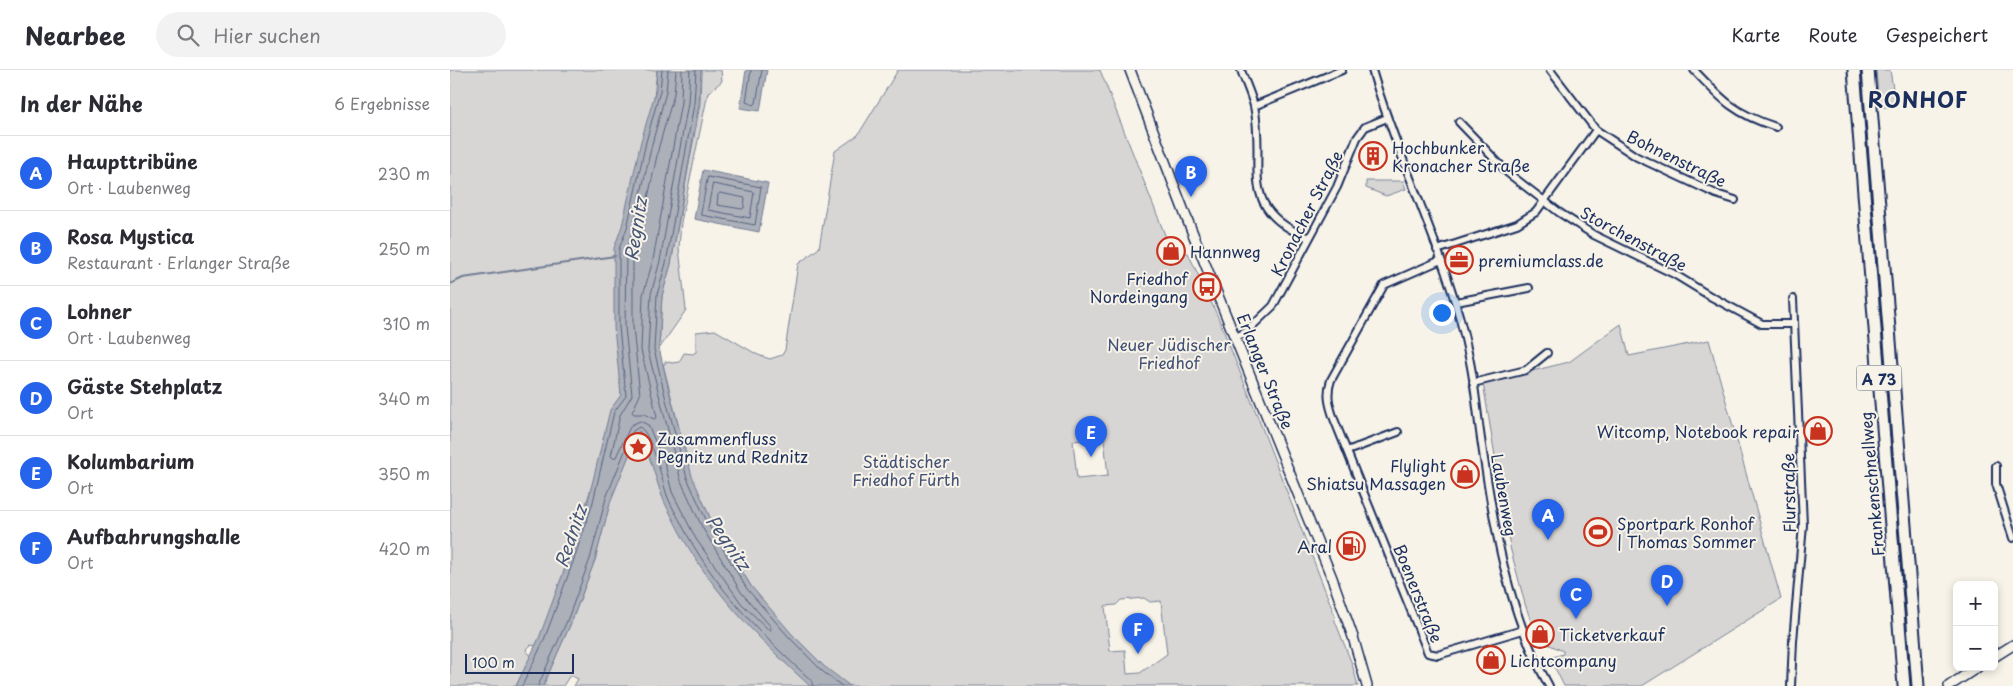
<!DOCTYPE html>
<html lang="de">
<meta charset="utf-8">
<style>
:root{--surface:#fff;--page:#f2f2f3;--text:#2b2b33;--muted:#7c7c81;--line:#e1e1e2;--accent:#2563eb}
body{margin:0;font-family:"Playpen Sans",sans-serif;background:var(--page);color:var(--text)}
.controls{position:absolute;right:15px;bottom:15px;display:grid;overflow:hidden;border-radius:8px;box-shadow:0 2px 8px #0003}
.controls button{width:45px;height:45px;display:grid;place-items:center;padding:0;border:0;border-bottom:1px solid var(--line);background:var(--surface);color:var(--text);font:25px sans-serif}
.scale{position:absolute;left:15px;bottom:12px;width:109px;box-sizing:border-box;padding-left:5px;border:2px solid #1b2f5e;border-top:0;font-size:14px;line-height:18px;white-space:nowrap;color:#1b2f5e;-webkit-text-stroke:4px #f7f3e8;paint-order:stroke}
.you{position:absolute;left:991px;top:242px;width:18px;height:18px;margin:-12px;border:4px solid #fff;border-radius:50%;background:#1a73e8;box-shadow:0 0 0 8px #1a73e833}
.badge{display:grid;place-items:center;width:32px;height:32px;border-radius:50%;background:var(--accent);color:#fff;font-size:16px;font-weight:700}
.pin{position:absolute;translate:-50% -41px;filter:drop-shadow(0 1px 2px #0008)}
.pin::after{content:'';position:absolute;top:26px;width:18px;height:15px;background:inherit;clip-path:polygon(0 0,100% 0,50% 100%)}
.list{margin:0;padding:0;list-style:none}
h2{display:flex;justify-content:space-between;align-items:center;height:65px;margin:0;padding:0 20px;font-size:21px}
h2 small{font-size:16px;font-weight:400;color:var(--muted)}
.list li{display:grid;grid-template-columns:32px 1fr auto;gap:15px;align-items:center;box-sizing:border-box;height:75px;padding:0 20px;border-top:1px solid var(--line)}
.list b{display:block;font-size:19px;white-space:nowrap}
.list p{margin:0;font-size:16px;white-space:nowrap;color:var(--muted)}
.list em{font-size:16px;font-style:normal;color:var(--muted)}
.icon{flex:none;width:28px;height:28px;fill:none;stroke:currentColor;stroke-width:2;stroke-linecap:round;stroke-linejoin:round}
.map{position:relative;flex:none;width:1563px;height:616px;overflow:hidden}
header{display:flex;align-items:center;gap:30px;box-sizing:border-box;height:70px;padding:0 25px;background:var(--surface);border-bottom:1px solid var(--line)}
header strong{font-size:24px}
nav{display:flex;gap:28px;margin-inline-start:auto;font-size:18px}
.search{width:350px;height:45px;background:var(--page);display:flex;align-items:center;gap:12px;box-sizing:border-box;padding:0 18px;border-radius:28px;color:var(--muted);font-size:19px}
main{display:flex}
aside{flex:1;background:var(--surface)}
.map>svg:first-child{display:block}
</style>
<header>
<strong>Nearbee</strong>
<div class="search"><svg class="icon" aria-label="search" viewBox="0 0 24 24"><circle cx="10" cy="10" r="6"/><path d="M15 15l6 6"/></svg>Hier suchen</div>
<nav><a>Karte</a><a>Route</a><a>Gespeichert</a></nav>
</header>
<main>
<aside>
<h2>In der Nähe<small>6 Ergebnisse</small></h2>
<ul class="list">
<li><span class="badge">A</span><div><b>Haupttribüne</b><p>Ort · Laubenweg</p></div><em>230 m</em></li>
<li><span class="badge">B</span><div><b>Rosa Mystica</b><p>Restaurant · Erlanger Straße</p></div><em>250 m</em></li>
<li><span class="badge">C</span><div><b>Lohner</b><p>Ort · Laubenweg</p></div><em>310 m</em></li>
<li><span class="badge">D</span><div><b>Gäste Stehplatz</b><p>Ort</p></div><em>340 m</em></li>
<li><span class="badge">E</span><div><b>Kolumbarium</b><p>Ort</p></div><em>350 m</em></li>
<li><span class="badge">F</span><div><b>Aufbahrungshalle</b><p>Ort</p></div><em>420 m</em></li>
</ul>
</aside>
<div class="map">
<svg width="1563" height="616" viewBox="0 0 1563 616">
<rect width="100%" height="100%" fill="#f7f3e8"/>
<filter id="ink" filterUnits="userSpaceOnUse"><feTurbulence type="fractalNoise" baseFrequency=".02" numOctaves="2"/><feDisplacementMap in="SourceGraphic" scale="10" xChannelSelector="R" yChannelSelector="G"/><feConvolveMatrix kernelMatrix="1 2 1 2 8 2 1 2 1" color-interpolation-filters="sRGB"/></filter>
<g filter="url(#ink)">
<path fill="#d7d6d4" stroke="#798299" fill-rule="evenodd" d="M0 0H207L171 325 118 490 90 568 85 576 81 575 76 580 81 586 66 616H0Z
M251 0H271L272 11 258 23 231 152 229 178 236 240 209 279 212 225 221 194 250 34Z
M448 0H650L717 170 718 178 734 177 735 183H738L768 247 807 345 884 543 885 551 902 594 908 616H124L128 609 120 605 113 616H93L121 553 145 490 161 429 189 360 204 398 212 426 301 516 262 452 241 406 213 294H215V291L222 293 229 292 234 283 243 284 246 282V262L265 260 308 285 320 289 332 285 335 280 348 194 369 178 385 81 408 65ZM654 368 658 406 627 409 623 371ZM694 528 700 532 711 531 717 584 690 603 677 604 675 580 660 581 655 536 666 535 671 530Z
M1426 0H1440L1446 37H1429Z
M916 111H953L956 119 936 126 916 118Z
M1171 254 1179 286 1259 270 1331 529 1192 616H1114L1100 588 1113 584V581L1098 574 1097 572 1089 574 1075 534 1060 477 1033 313 1119 292Z"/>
<path fill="#acb0b9" stroke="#727c95" d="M207 0H251L249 34 221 194 212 226 209 278 220 325 242 406 262 452 301 516 341 563 375 597 400 616H360C307 568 257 517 225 453 221 444 215 435 212 426 204 404 199 382 189 361L161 430 145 490 121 553 93 616H66L89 568 118 490 137 435 160 340 171 325 164 258V178L172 156 191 71 206 20Z
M296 0H317L310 41 290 38Z
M253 100 318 113 309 162 244 149Z"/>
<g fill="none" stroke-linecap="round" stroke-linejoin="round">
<path stroke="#556382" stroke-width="1" d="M218 0 216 22 202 74 183 159 176 180 175 257 182 325 170 345 161 386 163 388 166 387 181 355 190 351 198 355 215 394 222 422 246 469 291 533 320 561 321 557 291 522 252 457 231 411 198 281 201 224 210 191 238 33 240 0
M226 0 224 24 209 76 191 161 183 181V257L190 325 182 342 184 344H194L204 349 207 347 191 280 193 225 203 190 231 32 232 0
M246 0 244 34 216 193 207 225 204 279 215 326 237 408 258 454 297 519 338 566 372 601 392 616
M301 0 296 32 304 35 306 33 312 0
M258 107 311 117 305 155 251 145Z
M263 114 304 122 300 148 258 140Z
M270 123 295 128 294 138 292 139 267 135 268 125Z
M72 616 94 570 123 492 142 436 164 342 176 326 169 257V179L177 158 196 72 210 21 212 0
M88 616 117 551 140 489 156 428 183 361 189 357C201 361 212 410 216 422 219 433 226 443 231 453 262 515 311 565 361 610L363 616"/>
<path stroke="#727c95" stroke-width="2" d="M0 214 13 208 165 186"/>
<defs>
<path id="minor" d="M791 0C795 12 801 24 804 36 817 96 784 138 859 168
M922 0C950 97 999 187 1019 287 1025 314 1027 342 1031 369 1043 452 1057 542 1099 616
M1100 0 1146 60 1187 87 1266 124 1285 130
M1244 0C1272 30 1285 44 1326 57
M804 36 892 0
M1009 52 1058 103 1110 143 1144 165 1224 204 1260 226 1312 254H1343
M987 180 1067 154 1086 142 1146 60
M991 190 934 215 881 310C876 324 879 335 884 349L978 583 988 585 1073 560
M1006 232 1079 218
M786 267 796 262 823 236 887 117 907 68 915 57 937 48
M1023 313 1076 300 1097 283
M897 381 948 362
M1546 396V414L1563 468
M1341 616 1343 571 1353 455 1343 229"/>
<path id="secondary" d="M680 0 735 144 882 508 903 567 917 616
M1544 587 1563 575
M1499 616 1528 597"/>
<path id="motorway" d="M1404 0 1454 616
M1418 0 1468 616"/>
</defs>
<use href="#minor" stroke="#1b2f5e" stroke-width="10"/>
<use href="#secondary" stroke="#1b2f5e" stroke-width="12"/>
<use href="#motorway" stroke="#1b2f5e" stroke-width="15"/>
<use href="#minor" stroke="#f7f3e8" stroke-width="6"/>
<use href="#secondary" stroke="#f7f3e8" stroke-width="9"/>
<use href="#motorway" stroke="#f7f3e8" stroke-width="11"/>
</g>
</g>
<defs>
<symbol id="building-ring" viewBox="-11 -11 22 22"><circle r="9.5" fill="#f7f3e8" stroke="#c8321e" stroke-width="1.5"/><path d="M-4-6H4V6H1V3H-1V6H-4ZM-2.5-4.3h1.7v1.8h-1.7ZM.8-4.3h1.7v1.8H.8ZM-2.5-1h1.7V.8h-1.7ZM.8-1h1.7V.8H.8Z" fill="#c8321e"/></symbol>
<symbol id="shop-ring" viewBox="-11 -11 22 22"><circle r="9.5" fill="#f7f3e8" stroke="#c8321e" stroke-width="1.5"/><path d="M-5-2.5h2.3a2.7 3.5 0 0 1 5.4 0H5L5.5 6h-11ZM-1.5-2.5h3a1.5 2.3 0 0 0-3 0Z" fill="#c8321e"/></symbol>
<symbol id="office-ring" viewBox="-11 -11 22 22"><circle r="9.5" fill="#f7f3e8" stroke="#c8321e" stroke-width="1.5"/><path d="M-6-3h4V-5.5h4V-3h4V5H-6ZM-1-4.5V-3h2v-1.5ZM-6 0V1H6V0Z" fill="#c8321e"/></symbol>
<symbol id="bus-ring" viewBox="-11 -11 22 22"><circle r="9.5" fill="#f7f3e8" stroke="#c8321e" stroke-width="1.5"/><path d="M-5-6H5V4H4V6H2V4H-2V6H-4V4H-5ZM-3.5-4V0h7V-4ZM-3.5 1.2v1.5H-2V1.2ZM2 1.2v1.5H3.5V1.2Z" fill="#c8321e"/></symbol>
<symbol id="sight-ring" viewBox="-11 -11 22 22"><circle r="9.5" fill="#f7f3e8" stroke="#c8321e" stroke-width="1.5"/><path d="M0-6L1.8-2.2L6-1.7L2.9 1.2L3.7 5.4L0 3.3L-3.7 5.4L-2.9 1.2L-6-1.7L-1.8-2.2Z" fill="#c8321e"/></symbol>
<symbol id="stadium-ring" viewBox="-11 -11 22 22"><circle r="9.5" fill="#f7f3e8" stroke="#c8321e" stroke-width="1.5"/><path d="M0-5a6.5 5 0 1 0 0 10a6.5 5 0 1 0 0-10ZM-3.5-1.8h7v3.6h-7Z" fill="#c8321e"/></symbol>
<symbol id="fuel-ring" viewBox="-11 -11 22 22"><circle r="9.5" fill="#f7f3e8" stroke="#c8321e" stroke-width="1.5"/><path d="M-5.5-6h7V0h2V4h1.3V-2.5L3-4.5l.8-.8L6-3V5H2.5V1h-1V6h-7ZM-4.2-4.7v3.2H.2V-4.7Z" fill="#c8321e"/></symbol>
</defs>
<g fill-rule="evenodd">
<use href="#building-ring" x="907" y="70" width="32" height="32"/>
<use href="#shop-ring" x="705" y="165" width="32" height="32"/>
<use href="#office-ring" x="993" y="174" width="32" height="32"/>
<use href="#bus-ring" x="741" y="201" width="32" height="32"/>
<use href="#shop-ring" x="1352" y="345" width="32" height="32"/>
<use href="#sight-ring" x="172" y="361" width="32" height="32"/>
<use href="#shop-ring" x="999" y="388" width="32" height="32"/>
<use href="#stadium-ring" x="1132" y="446" width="32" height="32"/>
<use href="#fuel-ring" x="885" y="460" width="32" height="32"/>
<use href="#shop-ring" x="1074" y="548" width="32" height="32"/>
<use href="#shop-ring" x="1025" y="574" width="32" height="32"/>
</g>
<g text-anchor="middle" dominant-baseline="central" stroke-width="4" stroke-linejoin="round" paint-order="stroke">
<rect fill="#f7f3e8" stroke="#5d6a87" stroke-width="1" x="1406.5" y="295.5" width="45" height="25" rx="4"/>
<g font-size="15" font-weight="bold" fill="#1b2f5e">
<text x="1429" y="308">A 73</text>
</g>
<g font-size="16" fill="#1b2f5e" stroke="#f7f3e8" text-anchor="start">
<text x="942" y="77">Hochbunker<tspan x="942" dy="18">Kronacher Straße</tspan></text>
<text x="740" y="181">Hannweg</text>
<text x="1028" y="190">premiumclass.de</text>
<text x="738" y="208" text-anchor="end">Friedhof<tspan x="738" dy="18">Nordeingang</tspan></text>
<text x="1349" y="361" text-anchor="end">Witcomp, Notebook repair</text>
<text x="207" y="368">Zusammenfluss<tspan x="207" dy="18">Pegnitz und Rednitz</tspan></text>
<text x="996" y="395" text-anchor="end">Flylight<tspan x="996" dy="18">Shiatsu Massagen</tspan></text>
<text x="1167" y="453">Sportpark Ronhof<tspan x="1167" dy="18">| Thomas Sommer</tspan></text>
<text x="882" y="476" text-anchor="end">Aral</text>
<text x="1109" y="564">Ticketverkauf</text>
<text x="1060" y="590">Lichtcompany</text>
</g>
<g font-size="16" fill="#1b2f5e" stroke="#f7f3e8">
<text transform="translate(1227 88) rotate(26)">Bohnenstraße</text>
<text transform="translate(856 143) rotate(-63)">Kronacher Straße</text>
<text transform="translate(1184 168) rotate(28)">Storchenstraße</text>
<text transform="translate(816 301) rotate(68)">Erlanger Straße</text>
<text transform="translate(1421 414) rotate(-95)">Frankenschnellweg</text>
<text transform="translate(1338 423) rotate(-91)">Flurstraße</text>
<text transform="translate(1055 425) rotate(80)">Laubenweg</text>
<text transform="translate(969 523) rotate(68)">Boenerstraße</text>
</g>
<g font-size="16" fill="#415076" stroke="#f7f3e8">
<text x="719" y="274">Neuer Jüdischer<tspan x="719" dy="18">Friedhof</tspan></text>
<text x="456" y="391">Städtischer<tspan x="456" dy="18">Friedhof Fürth</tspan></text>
</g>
<g font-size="18" font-style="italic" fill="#465679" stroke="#f7f3e8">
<text transform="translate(185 159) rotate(-81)">Regnitz</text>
<text transform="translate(120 466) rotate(-71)">Rednitz</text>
<text transform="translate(279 472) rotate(55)">Pegnitz</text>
</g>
<g font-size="21" font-weight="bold" letter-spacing="1" fill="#1b2f5e" stroke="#f7f3e8">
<text x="1468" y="29">RONHOF</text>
</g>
</g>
</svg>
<div class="controls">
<button>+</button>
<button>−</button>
</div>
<div class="scale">100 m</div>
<div class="you"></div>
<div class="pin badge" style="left:1098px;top:470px">A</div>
<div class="pin badge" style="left:741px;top:127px">B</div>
<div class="pin badge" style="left:1126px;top:549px">C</div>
<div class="pin badge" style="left:1217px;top:536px">D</div>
<div class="pin badge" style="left:641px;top:387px">E</div>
<div class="pin badge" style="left:688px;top:584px">F</div>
</div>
</main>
